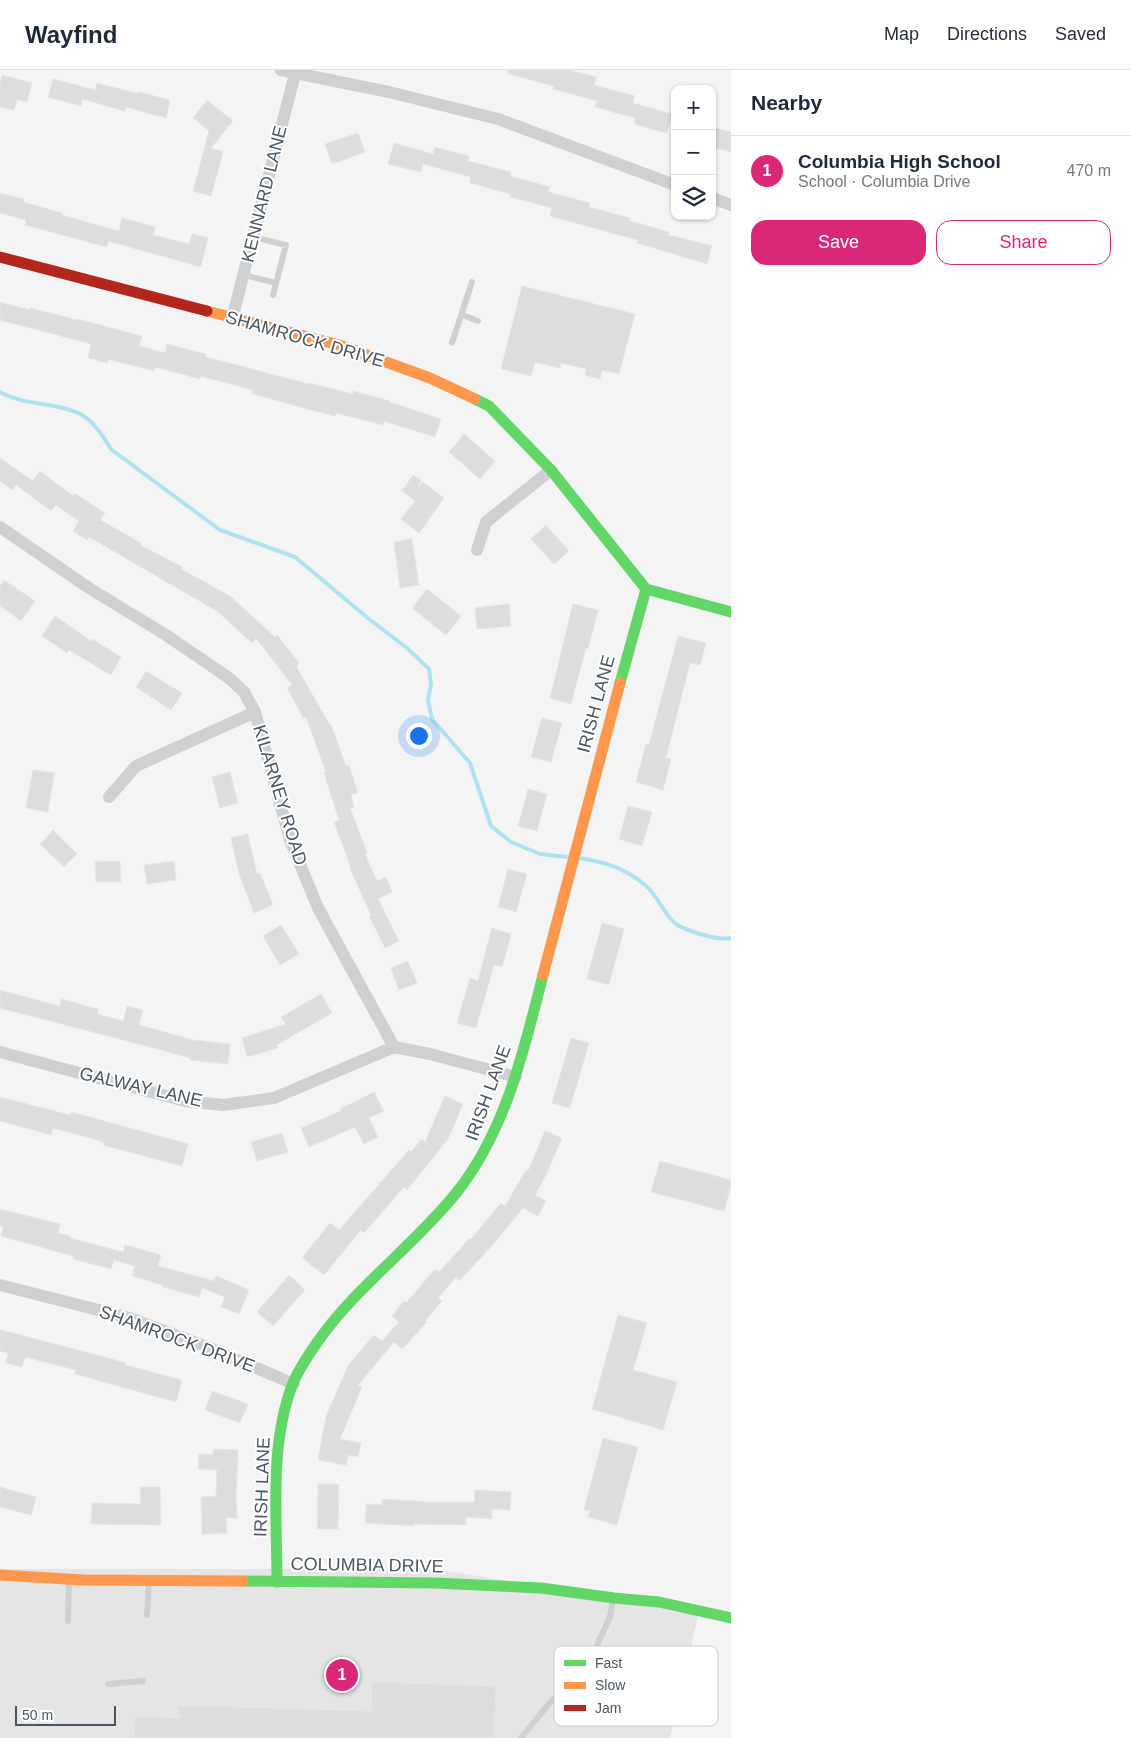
<!DOCTYPE html>
<meta charset="utf-8">
<style>
:root{--surface:#fff;--page:#f2f2f3;--text:#1f2937;--muted:#747a83;--line:#e0e1e3;--accent:#db2777}
body{margin:0;font-family:Arial,sans-serif;background:var(--page);color:var(--text)}
.controls{position:absolute;right:15px;top:15px;display:grid;overflow:hidden;border-radius:10px;box-shadow:0 1px 4px #0004}
.controls button{width:45px;height:45px;display:grid;place-items:center;padding:0;border:0;border-bottom:1px solid var(--line);background:var(--surface);color:var(--text);font:25px sans-serif}
.scale{position:absolute;left:15px;bottom:12px;width:101px;box-sizing:border-box;padding-left:5px;border:2px solid #4a5661;border-top:0;font-size:14px;line-height:18px;white-space:nowrap;color:#4a5661;-webkit-text-stroke:4px #fff;paint-order:stroke}
.you{position:absolute;left:418px;top:665px;width:18px;height:18px;margin:-12px;border:4px solid #fff;border-radius:50%;background:#1a73e8;box-shadow:0 0 0 8px #1a73e833}
.badge{display:grid;place-items:center;width:32px;height:32px;border-radius:50%;background:var(--accent);color:#fff;font-size:16px;font-weight:700}
.pin{position:absolute;translate:-50% -50%;border:2px solid #fff;box-shadow:0 1px 5px #0006}
.list{margin:0;padding:0;list-style:none}
h2{display:flex;justify-content:space-between;align-items:center;height:65px;margin:0;padding:0 20px;font-size:21px}
h2 small{font-size:16px;font-weight:400;color:var(--muted)}
.list li{display:grid;grid-template-columns:32px 1fr auto;gap:15px;align-items:center;box-sizing:border-box;height:70px;padding:0 20px;border-top:1px solid var(--line)}
.list b{display:block;font-size:19px;white-space:nowrap}
.list p{margin:0;font-size:16px;white-space:nowrap;color:var(--muted)}
.list em{font-size:16px;font-style:normal;color:var(--muted)}
.actions{display:flex;gap:10px;padding:15px 20px}
.actions a{flex:1;padding:11px 0;border:1px solid var(--accent);border-radius:15px;text-align:center;font-size:18px;color:var(--accent)}
.actions .main{background:var(--accent);color:#fff}
.icon{flex:none;width:28px;height:28px;fill:none;stroke:currentColor;stroke-width:2;stroke-linecap:round;stroke-linejoin:round}
.map{position:relative;flex:none;width:731px;height:1668px;overflow:hidden}
header{display:flex;align-items:center;gap:30px;box-sizing:border-box;height:70px;padding:0 25px;background:var(--surface);border-bottom:1px solid var(--line)}
header strong{font-size:24px}
nav{display:flex;gap:28px;margin-inline-start:auto;font-size:18px}
main{display:flex}
aside{flex:1;background:var(--surface)}
.map>svg:first-child{display:block}
</style>
<header>
<strong>Wayfind</strong>
<nav><a>Map</a><a>Directions</a><a>Saved</a></nav>
</header>
<main>
<div class="map">
<svg width="731" height="1668" viewBox="0 0 731 1668">
<rect width="100%" height="100%" fill="#f4f4f4"/>
<path fill="#e6e5e6" d="M0 1499H435L699 1542 670 1668H0Z"/>
<g fill="none" stroke-linecap="round" stroke-linejoin="round">
<path stroke="#aee2f0" stroke-width="4" d="M0 322C25 336 57 332 82 345 95 352 104 369 112 380L220 460 295 487 369 549 407 578 429 599 431 614 428 630 432 649 470 693 491 756 511 772 540 784 567 787
M579 788C605 792 625 798 645 815 658 825 663 844 676 854 686 861 719 871 731 868"/>
</g>
<path fill="#ddddde" stroke="#e5e6e7" d="M508 0H569L597 7 594 15 635 26 633 33 672 44 667 63 634 54 635 48 595 37 597 31 553 19 554 16 508 4Z
M2 5 32 13 27 32 17 30 14 40 0 37V14Z
M53 9 95 20 97 13 139 24V22L170 30 166 48 126 37 125 41 82 29 81 36 48 27Z
M207 30 233 51 211 78 223 82 211 126 193 121 209 61 193 48Z
M712 57 731 62V82L712 77Z
M358 63 365 82 332 94 325 74Z
M394 73 433 84 435 77 469 86 468 91 511 102 510 106 550 117 548 122 590 133 589 137 630 148V151L669 162 668 165 712 176 707 194 637 173 638 170 550 146 552 138 510 127V124L470 113 471 107 423 94 421 102 388 94Z
M0 123 24 129 23 132 62 143V145L119 161 122 148 155 157 153 165 189 174 192 164 208 168 201 197 108 171 107 177 25 155 26 150 0 143Z
M522 216 635 244 619 304 602 300 600 309 585 305 586 299 561 293 560 298 535 292 531 306 501 299Z
M0 232 30 240 31 238 77 250V249L142 266 139 276 165 283 167 274 206 284V287L309 314V313L353 324V321L390 331 389 332 441 349 435 367 384 351 383 355 336 343 335 346 289 334 252 324 253 320 201 306 200 309 155 297 154 301 108 289 107 293 88 288 91 274 0 250Z
M464 364 495 391 480 409 449 382Z
M0 388 33 411 40 401 73 426 74 423 105 443 100 450 141 473 140 475 182 497 181 499 230 526 275 567 277 565 299 593 296 596 329 654H331L346 696 349 695 358 723 351 725 354 737 350 738 367 783 365 784 377 811 386 807 392 822 378 829 399 871 385 878 369 846 371 845 350 798 351 797 334 752 339 750 324 703 326 702 306 647 304 649 287 618 292 615 256 568 252 573 217 541 89 467 87 470 73 461 79 451 56 435 51 441 16 415 12 420 0 411Z
M413 405 421 410 418 418 423 412 444 428 419 463 401 449 415 431 402 421Z
M546 455 569 481 554 494 531 469Z
M412 469 419 515 400 518 394 472Z
M4 510 35 531 21 551 0 536V516Z
M427 519 461 546 446 565 412 538Z
M509 534 511 556 477 559 475 538Z
M573 534 598 540 588 579 586 578 571 634 550 628Z
M55 546 91 571 92 569 121 587 111 605 69 580 67 583 42 566Z
M678 566 706 573 700 595 690 593 666 688 671 689 663 720 636 712 646 674 649 675Z
M146 601 182 623 171 640 136 617Z
M542 648 562 653 551 692 531 687Z
M33 700 54 703 48 742 26 738Z
M230 702 238 733 220 738 212 707Z
M528 719 547 724 537 761 518 756Z
M628 736 652 742 642 776 619 769Z
M53 760 77 784 64 797 40 774Z
M248 764 257 804 260 803 273 835 254 843 239 804 231 768Z
M120 791 121 812H96L95 792Z
M174 791 176 810 147 814 144 795Z
M508 799 527 804 516 842 498 837Z
M602 853 624 859 609 915 587 909Z
M281 855 299 884 280 895 263 866Z
M492 858 511 864 502 897 494 895 476 958 457 953 470 908 478 911Z
M408 891 417 913 399 920 391 898Z
M0 920 60 936 61 929 98 939 97 944 123 951 127 936 143 940 139 955 193 970 230 974 228 994 190 990V988L150 977 0 938Z
M321 924 332 943 277 975 278 978 247 987 242 968 286 954 281 947Z
M571 968 589 973 570 1038 552 1033Z
M374 1022 384 1041 369 1048 378 1067 364 1074 355 1057 309 1077 301 1058 341 1041 340 1039Z
M445 1026 463 1034 448 1069 407 1120 404 1117 364 1163 361 1160 324 1205 302 1188 330 1153 339 1160 409 1080 411 1082 422 1069 425 1072Z
M0 1027 70 1045 71 1042 188 1074 182 1096 103 1075 104 1072 53 1058 51 1065 0 1051Z
M545 1061 562 1068 546 1105 535 1125 546 1131 538 1146 523 1138 491 1177 459 1211 456 1207 438 1228 442 1231 425 1251 427 1252 402 1279 394 1272 358 1315 362 1317 340 1369 361 1373 358 1387 348 1385 346 1395 318 1390 326 1346 348 1296 374 1265 382 1271 399 1252 392 1246 404 1231 406 1233 435 1199 439 1202 470 1168 471 1169 501 1133 505 1136 526 1100 528 1101Z
M282 1063 288 1082 257 1091 251 1072Z
M660 1091 731 1110V1116L724 1141 651 1122Z
M0 1139 60 1154 58 1163 70 1166V1168L123 1182 125 1175 161 1185 158 1196 214 1211 216 1206 249 1220 239 1244 221 1237 225 1227 202 1218 199 1227 163 1217V1215L132 1206 135 1196 114 1190 111 1199 73 1189V1186L1 1166 3 1157 0 1156Z
M289 1205 305 1220 273 1256 257 1242Z
M618 1245 647 1253 633 1300 677 1312 663 1360 592 1339Z
M0 1260 75 1279 126 1293 125 1295 182 1310 176 1332 75 1304 76 1300 25 1287 22 1297 6 1293 8 1283 0 1281Z
M212 1321 248 1334 240 1353 205 1340Z
M603 1368 638 1377 617 1455 588 1447 590 1441 584 1440Z
M214 1379 238 1380 236 1426 237 1448H226L227 1463 202 1464 201 1427 216 1426 217 1400 198 1399 199 1384 213 1385Z
M318 1414H339L338 1459H317Z
M0 1417 36 1427 31 1445 0 1437Z
M140 1417H160L161 1455 91 1454 92 1433 141 1434Z
M475 1420 511 1422 510 1440 492 1439V1449L466 1447V1455L414 1454V1456L365 1453 366 1434 382 1435V1429L429 1432H474Z
M372 1612 496 1616 494 1668H134L135 1646 180 1648 177 1635 371 1641Z"/>
<g fill="none" stroke-linecap="round" stroke-linejoin="round">
<path stroke="#ced0d2" stroke-width="6" d="M253 167 286 175 273 225
M244 205 276 213
M462 245 478 251
M452 273 472 212
M147 1545 149 1512
M68 1551 69 1510
M108 1614 143 1611
M521 1668 543 1641 593 1584 610 1547 613 1529"/>
<path stroke="#ced0d2" stroke-width="12" d="M281 0 389 22 498 49 675 115
M712 128 731 135
M232 249 296 0
M0 457 89 518 166 565 229 608 244 622 255 642 290 770 318 838 394 977 430 984 516 1007
M477 480 486 452 551 400
M109 727 136 696 255 642
M0 982 185 1031 223 1035 274 1028 394 977
M0 1215 130 1248 210 1278 294 1314"/>
<path stroke="#63d668" stroke-width="11" d="M475 329 489 336 551 400 646 519 731 542
M620 613 646 519
M243 1511 436 1513 541 1518 614 1528 659 1532 731 1548
M277 1512C277 1448 269 1374 293 1313 299 1299 307 1287 316 1274 355 1217 414 1176 457 1122 506 1060 524 980 543 905"/>
<path stroke="#ff974d" stroke-width="11" d="M207 241 339 275 430 308 475 329
M543 905 620 613
M0 1505 83 1510 243 1511"/>
<path stroke="#b3261e" stroke-width="11" d="M0 187 207 241"/>
</g>
<g text-anchor="middle" dominant-baseline="central" stroke-width="4" stroke-linejoin="round" paint-order="stroke">
<g font-size="18" fill="#4a5661" stroke="#fff">
<text transform="translate(264 124) rotate(-76)">KENNARD LANE</text>
<text transform="translate(305 269) rotate(16)">SHAMROCK DRIVE</text>
<text transform="translate(596 634) rotate(-75)">IRISH LANE</text>
<text transform="translate(280 725) rotate(73)">KILARNEY ROAD</text>
<text transform="translate(141 1017) rotate(13)">GALWAY LANE</text>
<text transform="translate(488 1023) rotate(-70)">IRISH LANE</text>
<text transform="translate(177 1269) rotate(20)">SHAMROCK DRIVE</text>
<text transform="translate(262 1417) rotate(-88)">IRISH LANE</text>
<text transform="translate(367 1495) rotate(1)">COLUMBIA DRIVE</text>
</g>
</g>
<rect x="554" y="1576" width="164" height="80" rx="8" fill="#fff" stroke="#c9ccd0" stroke-width="1"/>
<rect x="564" y="1590" width="22" height="6" fill="#63d668"/>
<rect x="564" y="1612" width="22" height="7" fill="#ff974d"/>
<rect x="564" y="1635" width="22" height="6" fill="#b3261e"/>
<g font-size="14" fill="#4a5661">
<text x="595" y="1598">Fast</text>
<text x="595" y="1620">Slow</text>
<text x="595" y="1643">Jam</text>
</g>
</svg>
<div class="controls">
<button>+</button>
<button>−</button>
<button><svg class="icon" aria-label="layers" viewBox="0 0 24 24"><path d="M12 4l9 5-9 5-9-5zM3 14l9 5 9-5"/></svg></button>
</div>
<div class="scale">50 m</div>
<div class="you"></div>
<div class="pin badge" style="left:342px;top:1605px">1</div>
</div>
<aside>
<h2>Nearby<small></small></h2>
<ul class="list">
<li><span class="badge">1</span><div><b>Columbia High School</b><p>School · Columbia Drive</p></div><em>470 m</em></li>
</ul>
<div class="actions"><a class="main">Save</a><a>Share</a></div>
</aside>
</main>
